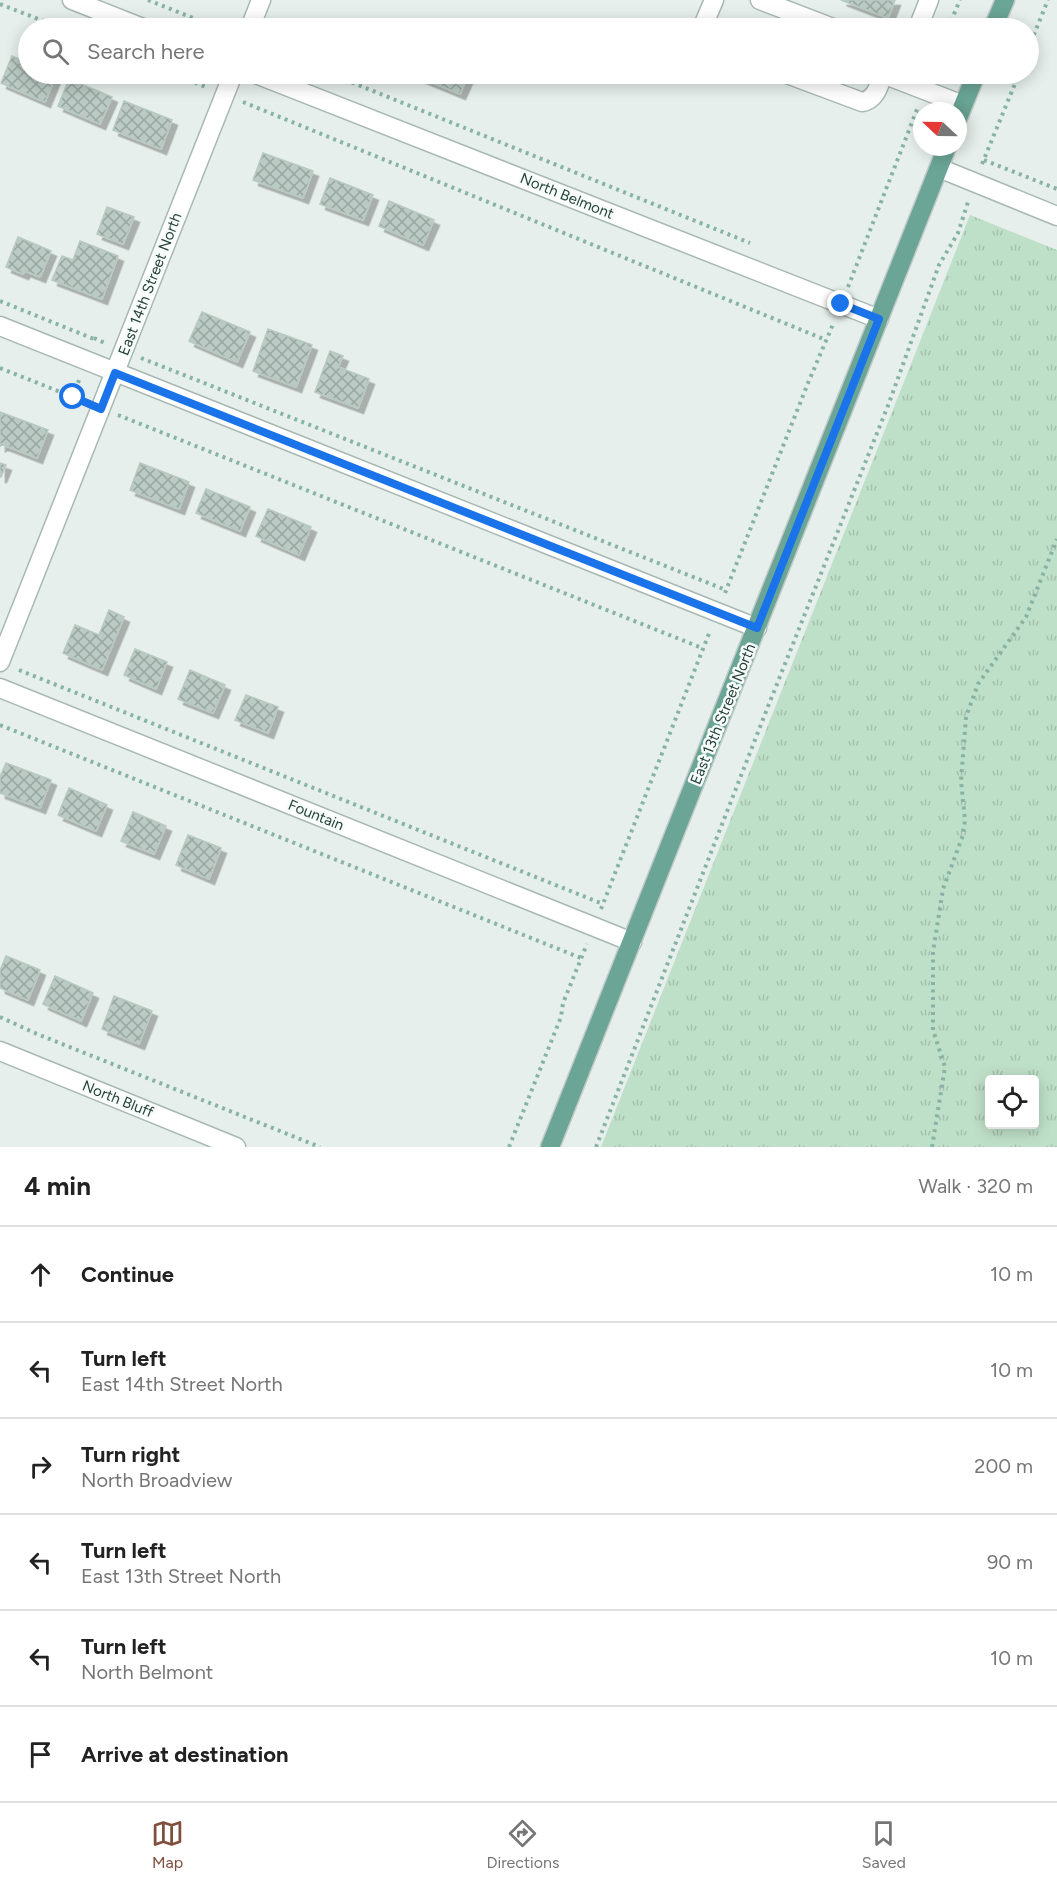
<!DOCTYPE html>
<meta charset="utf-8">
<style>
:root{--surface:#fff;--page:#f2f2f2;--text:#222;--muted:#767676;--line:#e0e0e0;--accent:#804e3d}
body{margin:0;font-family:Figtree,sans-serif;background:var(--page);color:var(--text)}
.controls{position:absolute;right:18px;bottom:18px;display:grid;overflow:hidden;border-radius:6px;box-shadow:0 3px 15px #0003}
.controls button{width:54px;height:54px;display:grid;place-items:center;padding:0;border:0;border-bottom:2px solid var(--line);background:var(--surface);color:var(--text);font:30px sans-serif}
.compass{position:absolute;left:913px;top:102px;width:54px;height:54px;border-radius:50%;background:var(--surface);box-shadow:0 3px 15px #0003;rotate:292deg}
.stop{position:absolute;width:18px;height:18px;margin:-14px;border:4px solid #1a73e8;border-radius:50%;background:#fff}
.stop.end{background:#1a73e8;border-color:#fff;box-shadow:0 2px 6px #0008}
.list{margin:0;padding:0;list-style:none}
h2{display:flex;justify-content:space-between;align-items:center;height:78px;margin:0;padding:0 24px;font-size:26px}
h2 small{font-size:20px;font-weight:400;color:var(--muted)}
.list li{display:grid;grid-template-columns:39px 1fr auto;gap:18px;align-items:center;box-sizing:border-box;height:96px;padding:0 24px;border-top:2px solid var(--line)}
.list b{display:block;font-size:22px;white-space:nowrap}
.list p{margin:0;font-size:20px;white-space:nowrap;color:var(--muted)}
.list em{font-size:20px;font-style:normal;color:var(--muted)}
.icon{flex:none;width:33px;height:33px;fill:none;stroke:currentColor;stroke-width:2;stroke-linecap:round;stroke-linejoin:round}
.map{position:relative;flex:none;width:1057px;height:1147px;overflow:hidden}
.search{position:absolute;background:var(--surface);box-shadow:0 3px 15px #0003;left:18px;right:18px;top:18px;height:66px;display:flex;align-items:center;gap:15px;box-sizing:border-box;padding:0 21px;border-radius:33px;color:var(--muted);font-size:22px}
.sheet{height:654px;background:var(--surface)}
nav{display:flex;justify-content:space-around;align-items:center;box-sizing:border-box;height:84px;border-top:2px solid var(--line);background:var(--surface);font-size:16px;color:var(--muted)}
nav a{display:grid;justify-items:center;gap:3px}
nav .on{color:var(--accent)}
.map>svg:first-child{display:block}
</style>
<div class="map">
<svg width="1057" height="1147" viewBox="0 0 1057 1147">
<defs>
<pattern id="grass-tufts" width="24" height="20" patternUnits="userSpaceOnUse" patternTransform="scale(1.5)"><rect width="24" height="20" fill="#bfe0c8"/><path d="M3 7l-1-3M5 7V3M7 7l1-3M15 17l-1-3M17 17v-4M19 17l1-3" fill="none" stroke="#a4c1ad"/></pattern>
<pattern id="building-cross-hatch" width="8" height="8" patternUnits="userSpaceOnUse" patternTransform="scale(1.5)"><rect width="8" height="8" fill="#bbcac4"/><path d="M0 0l8 8M0 8l8-8" fill="none" stroke="#98a6a0"/></pattern>
<filter id="shadow"><feDropShadow dx="5.5" dy="5.5" stdDeviation="0" flood-color="#0004"/></filter>
</defs>
<rect width="100%" height="100%" fill="#e6efeb"/>
<path fill="url(#grass-tufts)" fill-rule="evenodd" d="M970 215 1057 250V1147H601ZM990 1080H1034V1124H990Z"/>
<path fill="url(#building-cross-hatch)" stroke="#b8c9c2" stroke-width="1.5" filter="url(#shadow)" d="M841 0H895L888 18Z
M357 23 369 28H355Z
M12 56 28 63V74H52L56 75 45 102 1 83Z
M418 74H469L460 94 416 76Z
M69 79 112 97 100 124 58 106Z
M124 101 172 120 161 149 113 130Z
M263 153 313 171 303 198 253 180Z
M330 178 373 195 363 220 320 204Z
M389 201 434 220 423 245 379 226Z
M107 207 134 217 123 244 97 234Z
M18 237 51 251 40 277 25 271 23 274 6 267Z
M80 241 118 256 102 299 52 280 62 256 73 260Z
M202 312 250 332 237 362 189 341Z
M268 329 312 345 296 387 253 371Z
M330 351 343 356 338 367 369 379 358 408 315 392Z
M0 412 48 430 37 458 1 444 0 447Z
M0 463 6 465 1 477H0Z
M140 463 189 482 179 509 130 490Z
M206 489 250 507 240 531 196 513Z
M268 509 311 527 299 555 256 536Z
M109 610 124 617 102 670 63 653 75 625 99 635Z
M135 649 167 662 156 689 124 675Z
M190 670 225 685 213 713 178 699Z
M246 695 278 707 268 733 235 720Z
M6 763 51 780 40 808 0 793V777Z
M69 788 107 805 96 831 58 815Z
M133 812 166 826 154 854 121 841Z
M188 835 221 848 209 879 176 865Z
M6 956 40 970 28 1000 0 988V971Z
M55 976 93 993 81 1021 43 1004Z
M114 996 152 1011 139 1044 102 1029Z"/>
<g fill="none" stroke-linecap="round" stroke-linejoin="round">
<defs>
<path id="minor" d="M72 0 143 28
M760 0 833 28
M250 28 261 0
M702 28 714 0
M918 28 929 0
M256 74 879 319
M787 74 862 102C876 100 879 85 883 74
M883 74 963 105
M939 168 1057 216
M0 326 757 628
M0 662 233 74
M0 688 632 942
M0 1051 236 1147"/>
<path id="major" d="M993 28 1005 0
M958 118 976 74
M550 1147 947 147"/>
</defs>
<use href="#minor" stroke="#a8b8b2" stroke-width="21"/>
<use href="#major" stroke="#c2cac8" stroke-width="21"/>
<path stroke="#86b3a5" stroke-width="4" stroke-dasharray="3 4.5" stroke-linecap="butt" d="M148 0 218 28
M0 4 61 28
M948 28 960 0
M1028 49 1048 0
M174 74 206 87
M331 74 750 243
M190 80 192 74
M243 102 826 340
M984 160 1057 189
M982 164 1019 74
M848 287 918 107
M0 301 94 339
M94 338 107 344
M141 358 726 590
M0 368 83 401
M73 397 79 380
M118 415 702 648
M725 593 808 383 834 322
M19 670 603 904
M0 725 581 958
M601 909 710 631
M0 1017 37 1034 320 1147
M509 1147 561 1017 563 1003 587 944
M596 1147 769 704 889 403 939 265 958 233 968 202
M932 1147 945 1067 933 1030V952L943 889 963 835 965 820 961 781 966 717 978 684 1026 617 1057 539"/>
<use href="#minor" stroke="#fff" stroke-width="18"/>
<use href="#major" stroke="#6aa596" stroke-width="18"/>
</g>
<g fill="none" stroke-linecap="round" stroke-linejoin="round">
<path stroke="#1a73e8" stroke-width="8" d="M73 397 101 409 115 373 757 628 879 319 841 304"/>
</g>
<g text-anchor="middle" dominant-baseline="central" stroke-width="5" stroke-linejoin="round" paint-order="stroke">
<g font-size="15" fill="#24423a" stroke="#f7fbf9">
<text transform="translate(567 196) rotate(22)">North Belmont</text>
<text transform="translate(150 284) rotate(-69)">East 14th Street North</text>
<text transform="translate(723 714) rotate(-68)">East 13th Street North</text>
<text transform="translate(316 815) rotate(22)">Fountain</text>
<text transform="translate(118 1099) rotate(22)">North Bluff</text>
</g>
</g>
</svg>
<div class="controls">
<button><svg class="icon" aria-label="locate" viewBox="0 0 24 24"><circle cx="12" cy="12" r="6"/><path d="M12 2v4M12 18v4M2 12h4M18 12h4"/></svg></button>
</div>
<svg class="compass" viewBox="-18 -18 36 36"><path d="M0-13l5 13h-10z" fill="#e53935"/><path d="M0 13l5-13h-10z" fill="#767676"/></svg>
<div class="stop" style="left:73px;top:397px"></div>
<div class="stop end" style="left:841px;top:304px"></div>
<div class="search"><svg class="icon" aria-label="search" viewBox="0 0 24 24"><circle cx="10" cy="10" r="6"/><path d="M15 15l6 6"/></svg>Search here</div>
</div>
<section class="sheet">
<h2>4 min<small>Walk · 320 m</small></h2>
<ul class="list">
<li><svg class="icon" aria-label="ahead" viewBox="0 0 24 24"><path d="M12 20V5M6 11l6-6 6 6"/></svg><div><b>Continue</b></div><em>10 m</em></li>
<li><svg class="icon" aria-label="left" viewBox="0 0 24 24"><path d="M17 20v-9H6M10 6l-5 5 5 5"/></svg><div><b>Turn left</b><p>East 14th Street North</p></div><em>10 m</em></li>
<li><svg class="icon" aria-label="right" viewBox="0 0 24 24"><path d="M7 20v-9h11M14 6l5 5-5 5"/></svg><div><b>Turn right</b><p>North Broadview</p></div><em>200 m</em></li>
<li><svg class="icon" aria-label="left" viewBox="0 0 24 24"><path d="M17 20v-9H6M10 6l-5 5 5 5"/></svg><div><b>Turn left</b><p>East 13th Street North</p></div><em>90 m</em></li>
<li><svg class="icon" aria-label="left" viewBox="0 0 24 24"><path d="M17 20v-9H6M10 6l-5 5 5 5"/></svg><div><b>Turn left</b><p>North Belmont</p></div><em>10 m</em></li>
<li><svg class="icon" aria-label="arrive" viewBox="0 0 24 24"><path d="M6 21V4h12l-3 4 3 4H6"/></svg><div><b>Arrive at destination</b></div></li>
</ul>
</section>
<nav>
<a class="on"><svg class="icon" aria-label="map" viewBox="0 0 24 24"><path d="M3 6l6-2 6 2 6-2v14l-6 2-6-2-6 2zM9 4v14M15 6v14"/></svg>Map</a>
<a><svg class="icon" aria-label="directions" viewBox="0 0 24 24"><path d="M12 3l9 9-9 9-9-9zM9 14v-3h6M13 9l2 2-2 2"/></svg>Directions</a>
<a><svg class="icon" aria-label="saved" viewBox="0 0 24 24"><path d="M7 4h10v16l-5-4-5 4z"/></svg>Saved</a>
</nav>
